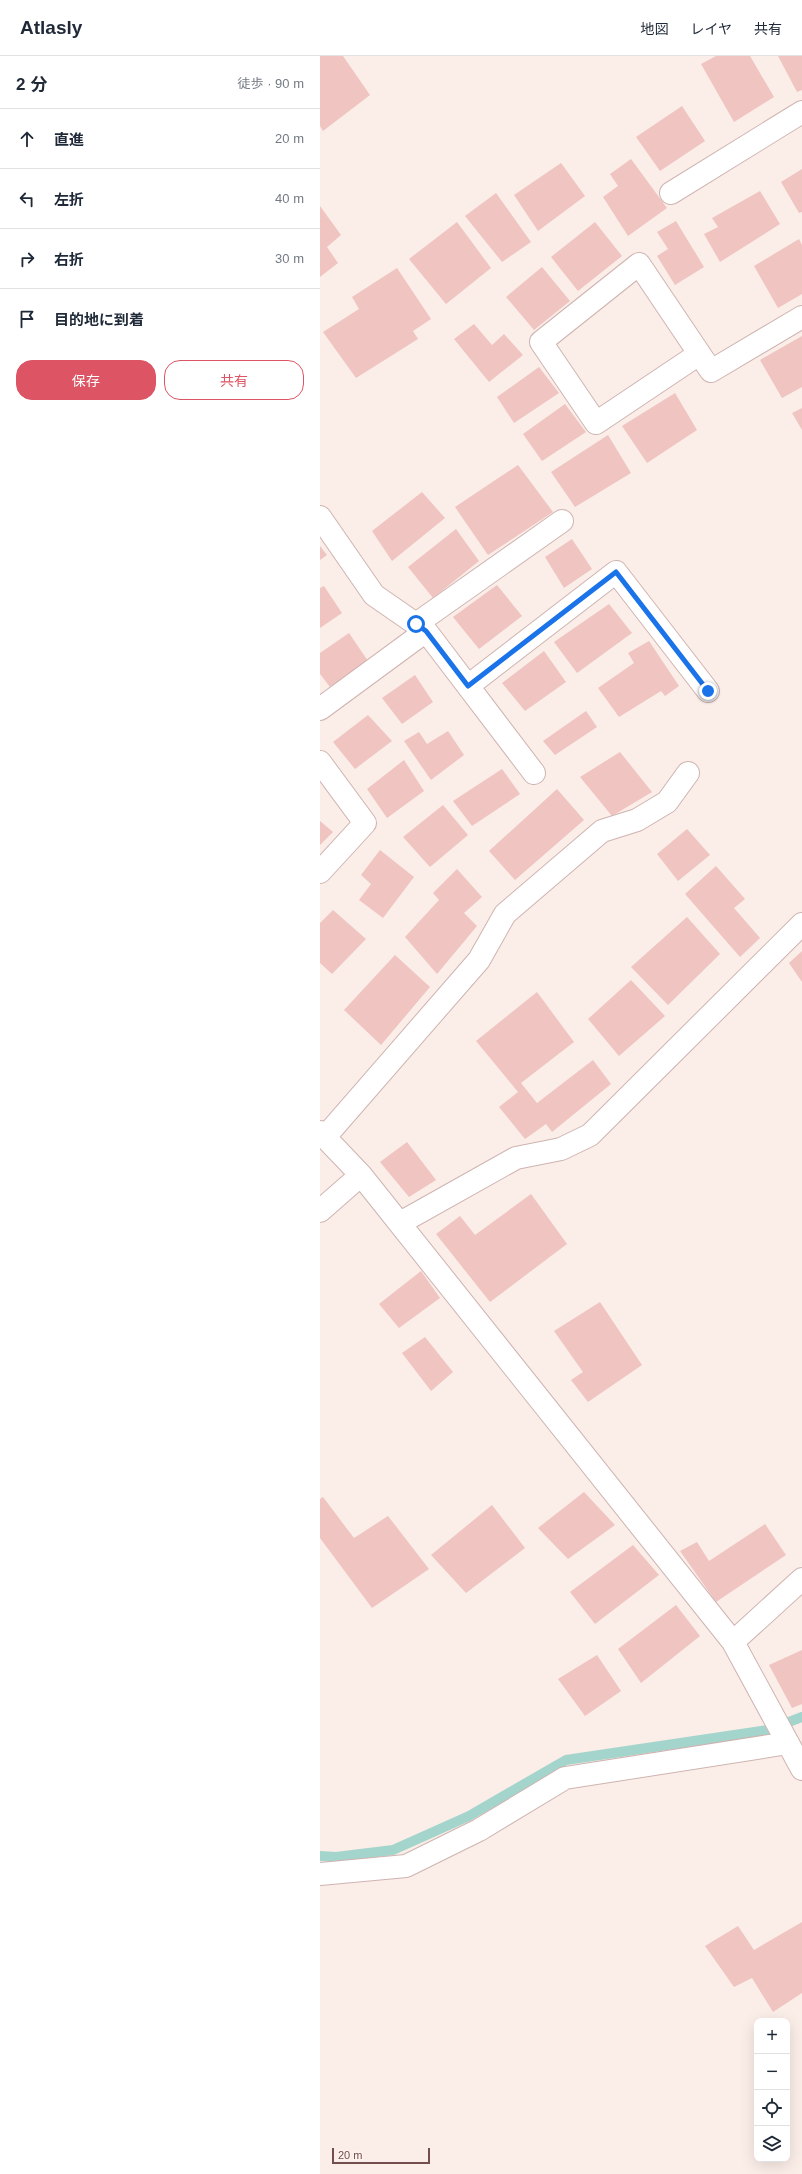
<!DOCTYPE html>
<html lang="ja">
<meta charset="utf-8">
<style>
:root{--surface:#fff;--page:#f6f6f7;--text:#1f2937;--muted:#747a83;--line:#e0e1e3;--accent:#dd5564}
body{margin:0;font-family:Arial,"Noto Sans JP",sans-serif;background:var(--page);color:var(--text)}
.controls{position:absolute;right:12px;bottom:12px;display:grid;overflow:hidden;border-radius:8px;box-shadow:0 4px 16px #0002}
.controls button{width:36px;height:36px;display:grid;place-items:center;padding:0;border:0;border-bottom:1px solid var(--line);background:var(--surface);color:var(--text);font:20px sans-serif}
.scale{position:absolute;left:12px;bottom:10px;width:98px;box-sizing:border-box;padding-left:4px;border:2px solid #734e4d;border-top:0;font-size:11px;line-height:14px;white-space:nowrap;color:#734e4d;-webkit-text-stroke:3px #fef2ee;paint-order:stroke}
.stop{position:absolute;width:12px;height:12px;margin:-9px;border:3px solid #1a73e8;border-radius:50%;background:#fff}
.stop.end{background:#1a73e8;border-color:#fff;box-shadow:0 1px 4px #0008}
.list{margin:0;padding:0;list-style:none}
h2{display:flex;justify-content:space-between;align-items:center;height:52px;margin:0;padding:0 16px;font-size:17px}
h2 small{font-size:13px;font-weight:400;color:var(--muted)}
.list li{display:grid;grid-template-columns:26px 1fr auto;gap:12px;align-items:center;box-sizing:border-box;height:60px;padding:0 16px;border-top:1px solid var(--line)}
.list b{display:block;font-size:15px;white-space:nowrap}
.list em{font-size:13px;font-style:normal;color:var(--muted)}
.actions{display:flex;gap:8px;padding:12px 16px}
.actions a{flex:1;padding:9px 0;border:1px solid var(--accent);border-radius:16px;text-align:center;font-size:14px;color:var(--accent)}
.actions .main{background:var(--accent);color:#fff}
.icon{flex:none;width:22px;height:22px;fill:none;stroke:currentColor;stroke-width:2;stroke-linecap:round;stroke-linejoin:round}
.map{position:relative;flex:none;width:482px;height:2118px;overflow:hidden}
header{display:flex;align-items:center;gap:24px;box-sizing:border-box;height:56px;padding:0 20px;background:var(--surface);border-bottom:1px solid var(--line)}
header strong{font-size:19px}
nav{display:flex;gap:22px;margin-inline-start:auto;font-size:14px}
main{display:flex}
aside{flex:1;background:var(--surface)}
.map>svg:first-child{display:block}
</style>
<header>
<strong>Atlasly</strong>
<nav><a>地図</a><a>レイヤ</a><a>共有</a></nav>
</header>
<main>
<aside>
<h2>2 分<small>徒歩 · 90 m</small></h2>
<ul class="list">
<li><svg class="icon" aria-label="ahead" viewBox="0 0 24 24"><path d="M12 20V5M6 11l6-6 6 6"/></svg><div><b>直進</b></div><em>20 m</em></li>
<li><svg class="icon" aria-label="left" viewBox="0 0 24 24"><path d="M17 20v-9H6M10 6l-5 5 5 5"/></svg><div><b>左折</b></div><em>40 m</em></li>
<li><svg class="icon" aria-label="right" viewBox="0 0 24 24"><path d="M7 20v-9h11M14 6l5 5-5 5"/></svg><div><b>右折</b></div><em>30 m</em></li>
<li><svg class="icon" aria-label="arrive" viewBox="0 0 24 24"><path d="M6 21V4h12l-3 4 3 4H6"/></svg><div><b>目的地に到着</b></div></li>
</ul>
<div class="actions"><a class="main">保存</a><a>共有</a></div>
</aside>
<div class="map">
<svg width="482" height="2118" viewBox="0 0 482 2118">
<rect width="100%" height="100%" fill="#fbede8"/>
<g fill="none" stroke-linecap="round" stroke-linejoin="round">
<path stroke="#a4d5cc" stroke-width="10" d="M0 1800 16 1801 73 1794 149 1760 246 1704 448 1674 482 1661"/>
</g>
<path fill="#efc4c1" d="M0 0H23L50 39 3 75 0 70Z
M396 0H430L454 41 414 66 381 8Z
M458 0H482V34L477 36Z
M362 50 385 85 340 115 316 81Z
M311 103 347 152 308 180 283 141 298 130 290 118Z
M241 107 265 140 218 175 194 139Z
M482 113V156L479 157 461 126Z
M440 135 460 168 400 206 384 178 398 171 392 162Z
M176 137 211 186 182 206 145 160Z
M0 150 21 179 7 191 18 207 0 221Z
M356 165 384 211 355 229 337 200 348 193 337 176Z
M137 166 171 212 126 248 89 203Z
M275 166 302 200 258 235 231 201Z
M479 183 482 189V238L458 252 434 210Z
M222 211 250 245 214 274 186 241Z
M77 212 111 263 93 275 98 283 36 322 3 276 39 253 32 241Z
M154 268 172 289 184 278 203 299 169 326 134 283Z
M482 280V331L462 342 440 304Z
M219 311 239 337 194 367 177 341Z
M355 337 377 374 327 407 302 370Z
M245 348 266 376 222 405 203 378Z
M482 352V374L472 357Z
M288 379 311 417 255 451 231 416Z
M198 409 233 456 168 499 135 451Z
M102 436 125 462 72 505 52 475Z
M136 473 159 505 113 542 88 511Z
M252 483 272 513 244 532 225 501Z
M0 490 7 499 0 504Z
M177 529 202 560 159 593 133 561Z
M4 530 22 557 0 572V532Z
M289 548 312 577 257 617 234 586Z
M29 577 48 605 10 631 0 618V597Z
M329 585 359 630 345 640 341 635 299 661 278 632 314 607 308 597Z
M224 595 246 626 205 655 182 627Z
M95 619 113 646 82 668 62 642Z
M266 655 277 671 235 699 223 685Z
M48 659 72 685 35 713 13 686Z
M128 675 144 699 111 724 84 685 99 676 107 688Z
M300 696 332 736 292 760 260 721Z
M84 704 104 735 67 762 47 733Z
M182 713 200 738 152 770 133 745Z
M237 733 264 764 195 824 169 795Z
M123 749 148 779 110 811 83 781Z
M0 765 13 776 0 789Z
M367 773 390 799 358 825 337 798Z
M60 794 94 821 63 862 39 844 51 828 41 819Z
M396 810 425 843 414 852 440 882 420 901 365 838Z
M137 813 162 841 144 857 157 870 117 918 85 881 119 844 113 837Z
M13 854 46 883 12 918 0 907V867Z
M367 861 400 898 348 949 311 911Z
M482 895V926L469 907Z
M75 899 110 931 61 989 24 954Z
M311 924 345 960 299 1000 268 963Z
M217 936 254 986 201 1027 217 1047 273 1004 291 1028 232 1076 226 1068 205 1083 179 1051 198 1036 156 985Z
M87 1086 116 1124 89 1141 60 1106Z
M211 1138 247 1188 170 1246 116 1178 140 1160 155 1179Z
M101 1215 120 1242 79 1272 59 1248Z
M280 1246 322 1309 268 1346 251 1324 263 1316 234 1275Z
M105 1281 133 1316 111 1335 82 1297Z
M264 1436 295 1469 248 1503 218 1472Z
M3 1441 34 1482 68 1460 109 1513 52 1552 0 1482V1443Z
M172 1449 205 1492 146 1537 111 1499Z
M445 1468 466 1499 396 1546 360 1495 377 1486 389 1505Z
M313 1489 339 1519 275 1568 250 1536Z
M356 1549 380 1580 321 1627 298 1593Z
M482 1594V1648L472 1652 449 1609Z
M277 1599 301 1635 265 1660 238 1623Z
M482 1866V1937L453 1956 432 1922 414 1931 385 1890 418 1870 434 1894Z"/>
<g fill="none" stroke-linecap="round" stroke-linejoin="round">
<defs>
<path id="minor" d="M351 137 482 56
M379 298 276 367 221 286 319 208 391 315 482 261
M0 461 54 539 106 575 214 717
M96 568 242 465
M148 630 296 516 388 635
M0 653 106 575
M0 706 45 767 0 816
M0 1076 41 1119 413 1586 482 1713
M5 1081 159 904 185 858 282 775 317 764 347 746 368 717
M0 1155 41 1119
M80 1167 196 1102 241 1093 270 1079 482 868
M413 1586 482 1523
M0 1818 86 1810 159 1774 245 1722 468 1687"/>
</defs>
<use href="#minor" stroke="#ceb4b1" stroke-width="24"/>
<use href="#minor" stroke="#fff" stroke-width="22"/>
</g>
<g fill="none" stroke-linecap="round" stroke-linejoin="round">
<path stroke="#1a73e8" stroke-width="5" d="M96 568 106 575 148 630 296 516 388 635"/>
</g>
</svg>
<div class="controls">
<button>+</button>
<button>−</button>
<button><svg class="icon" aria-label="locate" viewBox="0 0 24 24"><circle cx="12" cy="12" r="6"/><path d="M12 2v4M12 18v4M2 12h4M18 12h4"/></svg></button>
<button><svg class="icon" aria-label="layers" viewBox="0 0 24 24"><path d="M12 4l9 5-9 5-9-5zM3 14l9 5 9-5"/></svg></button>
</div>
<div class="scale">20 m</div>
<div class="stop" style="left:96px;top:568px"></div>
<div class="stop end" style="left:388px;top:635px"></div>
</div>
</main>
